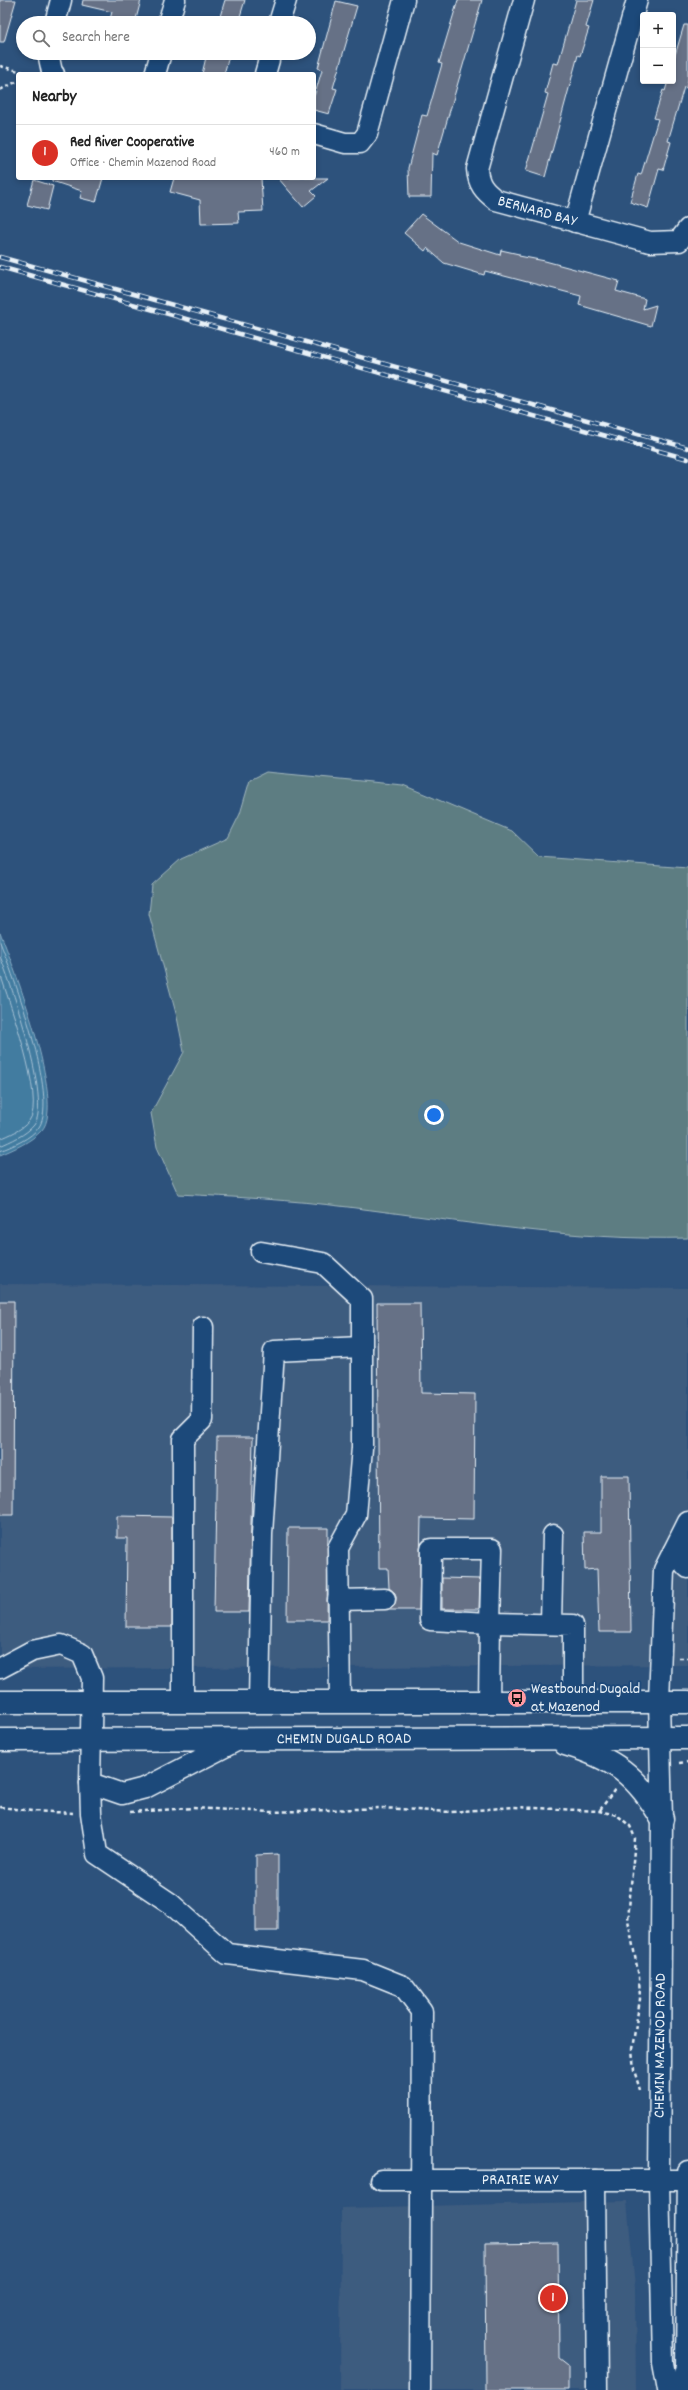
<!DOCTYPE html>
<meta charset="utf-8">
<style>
:root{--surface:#fff;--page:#f2f2f2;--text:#222;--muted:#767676;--line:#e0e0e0;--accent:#d93025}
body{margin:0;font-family:Dekko,sans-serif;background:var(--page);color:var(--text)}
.controls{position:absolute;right:12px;top:12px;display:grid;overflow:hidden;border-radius:4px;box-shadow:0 2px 6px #0003}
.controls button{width:36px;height:36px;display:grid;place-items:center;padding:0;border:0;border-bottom:1px solid var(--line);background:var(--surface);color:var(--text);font:20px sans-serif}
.you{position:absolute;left:434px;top:1115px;width:14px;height:14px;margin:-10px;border:3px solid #fff;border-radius:50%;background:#1a73e8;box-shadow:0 0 0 6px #1a73e833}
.badge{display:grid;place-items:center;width:26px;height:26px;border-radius:50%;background:var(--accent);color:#fff;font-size:13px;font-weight:700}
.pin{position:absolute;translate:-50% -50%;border:2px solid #fff;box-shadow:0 1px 4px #0006}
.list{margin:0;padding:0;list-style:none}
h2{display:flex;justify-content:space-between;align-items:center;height:52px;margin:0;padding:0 16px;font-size:17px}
h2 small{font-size:13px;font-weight:400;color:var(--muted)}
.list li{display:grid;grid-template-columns:26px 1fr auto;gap:12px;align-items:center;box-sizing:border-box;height:56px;padding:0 16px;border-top:1px solid var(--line)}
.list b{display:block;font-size:15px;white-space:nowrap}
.list p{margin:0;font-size:13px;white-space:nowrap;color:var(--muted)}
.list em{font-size:13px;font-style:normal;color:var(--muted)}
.icon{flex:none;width:22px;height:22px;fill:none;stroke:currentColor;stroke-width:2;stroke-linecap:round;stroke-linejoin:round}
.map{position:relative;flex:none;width:688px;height:2390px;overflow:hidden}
.search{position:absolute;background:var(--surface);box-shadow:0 2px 6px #0003;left:16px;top:16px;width:300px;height:44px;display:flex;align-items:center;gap:10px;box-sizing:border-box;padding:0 14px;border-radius:22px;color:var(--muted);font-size:15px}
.panel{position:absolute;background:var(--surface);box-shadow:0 2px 6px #0003;left:16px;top:72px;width:300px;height:108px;border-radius:4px}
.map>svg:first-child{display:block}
</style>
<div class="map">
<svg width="688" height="2390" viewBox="0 0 688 2390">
<rect width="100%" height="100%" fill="#2d527c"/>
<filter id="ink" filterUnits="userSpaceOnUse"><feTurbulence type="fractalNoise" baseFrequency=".025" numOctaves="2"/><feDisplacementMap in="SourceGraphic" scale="8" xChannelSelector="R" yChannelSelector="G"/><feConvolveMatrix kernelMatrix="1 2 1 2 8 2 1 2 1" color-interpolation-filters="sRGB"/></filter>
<g filter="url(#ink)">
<path fill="#3e5b7f" d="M0 1284 688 1288V1665L0 1669Z
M627 2201 635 2288 636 2390H340L341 2208Z"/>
<path fill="#5d7d82" stroke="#a2b7bd" d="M266 772 403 785 512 831 539 857 688 868V1238C574 1241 461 1221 348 1207 292 1200 235 1197 178 1194L157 1147 151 1113 184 1052 177 1017 149 914 152 885 181 859 228 838 240 814 250 780Z"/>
<path fill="#437ba0" stroke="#85aac3" d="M0 932C13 965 66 1103 42 1130 31 1142 14 1149 0 1155Z"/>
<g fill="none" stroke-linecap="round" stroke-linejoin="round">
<path stroke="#a6c2d5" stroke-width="1" d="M0 942C13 975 59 1098 39 1127 31 1139 12 1146 0 1151
M0 956C11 984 52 1102 34 1125 26 1135 11 1141 0 1146
M0 973C8 1000 46 1100 29 1121 22 1130 9 1135 0 1139"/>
</g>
<path fill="#667186" stroke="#e8f1f8" d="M0 0H16L4 42H0Z
M83 0H141L135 23 110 19 112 12 82 5Z
M225 0H245L238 23H218Z
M458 0H482L437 155 432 153 431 197H409L408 168 422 115 427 116 442 64 439 63Z
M576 0H594L586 27 589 28 580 56 578 55 545 177 526 171 548 94 545 93 553 63 558 64Z
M336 1 357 6 333 88 337 89 329 114 314 110V97L322 70 318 68Z
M684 25H688V80L686 88 684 87 668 141 671 142 663 170 659 169 648 208 630 202 638 174 641 175 658 119 654 118 663 90 665 91 668 81H673V62Z
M207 53 229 56 224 74H202Z
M52 178H103L96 202 80 198 82 191 52 181Z
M174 178H261L263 211 238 212 239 223 201 224 200 200 170 192Z
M278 178H328L311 191 316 196 303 207Z
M34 180 53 186 47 210 27 205Z
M421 214 459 242 500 255 501 250 519 254V256L545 261 619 281 616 291 645 299 643 309 656 305 651 326 579 305 581 296 485 271 484 275 444 263 427 248 425 251 404 233Z
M0 1301H14L13 1515H0Z
M377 1303H420L421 1393 475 1394 474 1519 421 1518 419 1610H389L395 1605 396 1598 395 1593 389 1588 388 1568H379Z
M217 1437H253L249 1612H214Z
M601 1476H629L631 1632H599L597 1569 585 1570 584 1532H601Z
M117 1516 172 1517V1627H126L127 1538H117Z
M288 1528H328L327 1620H287Z
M442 1578 480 1579 479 1609H442Z
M278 1854V1931H256V1855Z
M558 2243 559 2358 568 2365V2390H486L485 2244Z"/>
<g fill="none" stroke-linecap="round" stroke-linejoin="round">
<defs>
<g id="minor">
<path id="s1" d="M524 0 477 169C478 184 484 191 496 200L650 242 679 241 688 229"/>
<path d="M55 23 61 0"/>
<path d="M168 23 175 0"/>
<path d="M279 23 286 0"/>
<path d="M48 53 52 72 54 74"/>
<path d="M155 74 161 53"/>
<path d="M265 74 271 53"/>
<path d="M314 134 345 143H360L367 134 404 0"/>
<path d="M575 222 637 0"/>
<path d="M261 1252 323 1263 362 1299V1448L356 1515 338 1548 340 1702"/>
<path d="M431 1549H492L490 1623 430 1620Z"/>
<path d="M686 1552H673L688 1522"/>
<path d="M338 1600 385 1599"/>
<path d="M551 1623 553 1535"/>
<path d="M0 1668 32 1651 61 1645 82 1654 92 1678 90 1783 122 1794 145 1788 240 1739"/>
<path d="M183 1702V1439L202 1420 203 1327"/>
<path d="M259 1702 262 1534 274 1351 362 1347"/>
<path d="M489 1702 490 1623 573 1625V1702"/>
<path d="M90 1783 91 1813 97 1854 170 1903 227 1954 363 1970 403 1986 422 2011 420 2390"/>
<path id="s2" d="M381 2180H688"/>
<path d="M595 2180 597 2390"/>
<path id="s3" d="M668 2390 663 2363 659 2180 662 1819 659 1701 664 1570 673 1552 688 1568"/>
<path d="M678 2390 686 2367 688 2171"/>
</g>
<g id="major">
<path d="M0 1702H688"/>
<path id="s4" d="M0 1740 688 1738"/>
<path d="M565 1744C613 1758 637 1775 662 1819"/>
</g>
</defs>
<use href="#minor" stroke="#e8f1f8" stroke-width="23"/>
<use href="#major" stroke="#e8f1f8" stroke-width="25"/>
<path stroke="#e8f1f8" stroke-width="2.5" stroke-dasharray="4 3" stroke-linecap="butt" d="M0 66 30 74
M0 90 18 81
M679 1658H688
M679 1763 688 1762
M0 1807 32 1811 73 1813
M600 1810 615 1789
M130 1812 192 1808 272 1812 382 1808 451 1812 514 1807 599 1811 617 1815 630 1826 635 1838 628 1920 639 1977 640 1999 632 2049 634 2070 640 2090"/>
<use href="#minor" stroke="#1f4a7a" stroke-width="20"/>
<use href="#major" stroke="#1f4a7a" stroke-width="22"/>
<defs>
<path id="rail" d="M0 257 688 448
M0 267 688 459"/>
</defs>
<use href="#rail" stroke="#e8f1f8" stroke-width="4.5"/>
<use href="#rail" stroke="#1f4a7a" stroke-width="3" stroke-dasharray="9" stroke-linecap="butt"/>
</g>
</g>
<defs>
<symbol id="bus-disc" viewBox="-11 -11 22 22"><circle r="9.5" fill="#ff9aa2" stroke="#1f4a7a"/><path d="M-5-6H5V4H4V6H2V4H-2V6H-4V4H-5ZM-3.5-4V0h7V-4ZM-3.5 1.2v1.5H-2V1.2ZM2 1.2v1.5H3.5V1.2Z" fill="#111"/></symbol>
</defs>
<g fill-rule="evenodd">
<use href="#bus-disc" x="506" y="1687" width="22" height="22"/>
</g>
<g text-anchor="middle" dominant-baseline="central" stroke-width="4" stroke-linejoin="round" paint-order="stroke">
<g font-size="16" fill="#e8f1f8" stroke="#1f4a7a">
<text stroke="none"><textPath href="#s1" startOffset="256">BERNARD BAY</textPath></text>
<text stroke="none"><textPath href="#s4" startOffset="344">CHEMIN DUGALD ROAD</textPath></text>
<text stroke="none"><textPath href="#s3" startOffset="345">CHEMIN MAZENOD ROAD</textPath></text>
<text stroke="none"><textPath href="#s2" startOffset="139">PRAIRIE WAY</textPath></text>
</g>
<g font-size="16" fill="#e8f1f8" stroke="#1f4a7a" text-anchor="start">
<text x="531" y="1689">Westbound Dugald<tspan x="531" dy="18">at Mazenod</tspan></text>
</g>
</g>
</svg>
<div class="controls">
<button>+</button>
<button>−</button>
</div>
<div class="you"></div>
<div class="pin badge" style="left:553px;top:2298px">1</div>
<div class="search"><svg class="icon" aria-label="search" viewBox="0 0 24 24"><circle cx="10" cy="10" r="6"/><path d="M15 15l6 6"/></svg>Search here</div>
<section class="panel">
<h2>Nearby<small></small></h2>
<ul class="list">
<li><span class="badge">1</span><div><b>Red River Cooperative</b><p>Office · Chemin Mazenod Road</p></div><em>460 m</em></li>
</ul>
</section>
</div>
